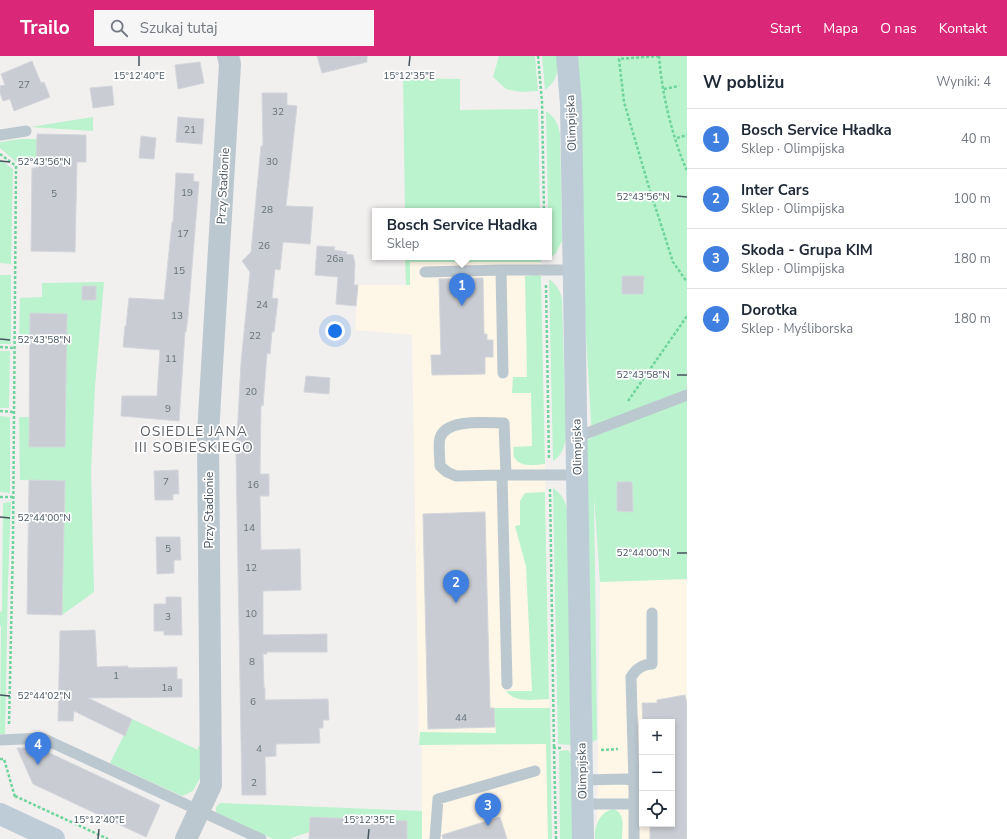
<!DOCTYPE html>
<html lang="pl">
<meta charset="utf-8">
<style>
:root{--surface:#fff;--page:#f6f6f7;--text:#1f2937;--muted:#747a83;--line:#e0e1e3;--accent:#db2777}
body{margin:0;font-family:"Nunito Sans",sans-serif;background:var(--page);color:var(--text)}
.controls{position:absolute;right:12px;bottom:12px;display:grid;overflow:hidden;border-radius:0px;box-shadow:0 2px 6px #0003}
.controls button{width:36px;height:36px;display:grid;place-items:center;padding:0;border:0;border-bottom:1px solid var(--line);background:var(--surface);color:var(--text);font:20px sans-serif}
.you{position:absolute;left:335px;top:275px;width:14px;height:14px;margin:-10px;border:3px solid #fff;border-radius:50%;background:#1a73e8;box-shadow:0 0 0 6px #1a73e833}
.badge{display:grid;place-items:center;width:26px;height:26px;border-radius:50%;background:var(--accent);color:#fff;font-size:13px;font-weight:700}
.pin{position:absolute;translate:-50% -33px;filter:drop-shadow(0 1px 2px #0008)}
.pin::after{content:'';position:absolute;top:21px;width:14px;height:12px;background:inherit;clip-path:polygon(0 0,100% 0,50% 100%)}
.popup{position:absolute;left:372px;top:152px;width:180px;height:52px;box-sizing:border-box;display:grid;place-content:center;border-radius:0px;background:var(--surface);filter:drop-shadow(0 1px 3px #0005);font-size:13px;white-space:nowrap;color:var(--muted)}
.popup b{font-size:15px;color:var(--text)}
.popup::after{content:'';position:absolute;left:50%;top:100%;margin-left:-8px;border:8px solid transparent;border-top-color:var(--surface)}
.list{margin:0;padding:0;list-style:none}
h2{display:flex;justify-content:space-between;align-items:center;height:52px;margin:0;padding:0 16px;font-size:17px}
h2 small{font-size:13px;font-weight:400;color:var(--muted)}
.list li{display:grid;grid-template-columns:26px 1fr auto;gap:12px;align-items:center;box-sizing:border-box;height:60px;padding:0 16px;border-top:1px solid var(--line)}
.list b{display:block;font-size:15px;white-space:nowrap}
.list p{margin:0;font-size:13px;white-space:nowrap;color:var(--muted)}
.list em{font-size:13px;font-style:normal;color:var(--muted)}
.icon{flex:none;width:22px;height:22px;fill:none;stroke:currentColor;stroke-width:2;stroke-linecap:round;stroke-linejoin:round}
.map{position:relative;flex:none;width:687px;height:783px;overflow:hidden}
header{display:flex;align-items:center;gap:24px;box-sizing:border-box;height:56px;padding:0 20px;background:var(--accent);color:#fff}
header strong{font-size:19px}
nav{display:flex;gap:22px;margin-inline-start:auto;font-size:14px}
.search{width:280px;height:36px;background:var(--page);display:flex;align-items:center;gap:10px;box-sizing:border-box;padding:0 14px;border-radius:0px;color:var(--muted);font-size:15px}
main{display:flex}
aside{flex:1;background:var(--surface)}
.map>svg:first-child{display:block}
</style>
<header>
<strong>Trailo</strong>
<div class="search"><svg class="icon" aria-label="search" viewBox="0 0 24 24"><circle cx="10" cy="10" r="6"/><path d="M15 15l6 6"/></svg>Szukaj tutaj</div>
<nav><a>Start</a><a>Mapa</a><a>O nas</a><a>Kontakt</a></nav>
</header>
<main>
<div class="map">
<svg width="687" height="783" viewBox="0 0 687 783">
<rect width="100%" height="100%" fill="#f2efef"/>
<path fill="#fef6e7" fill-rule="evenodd" d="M409 206H541L552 783H422V690L419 689 412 279 355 274 358 229H410Z
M687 523V783H597L600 526ZM642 666H672V768H642Z"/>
<path fill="#baf3cd" d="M499 0H535L538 35 521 36 506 33 493 21Z
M542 0H557C558 15 558 24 545 34Z
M578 0H687V523L600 526 594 439 597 677V683L595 685 592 686 586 384 592 382 584 246 580 43Z
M403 22 460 23V54L538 53 540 155H405Z
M546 55C555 61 559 69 560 79L562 185 556 197 549 203V155H548Z
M93 61V75L30 71Z
M21 83H37L36 106H16L0 92V86Z
M0 103 13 113 11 208 0 207Z
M405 201H541V206H410V229H406Z
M0 219H11V288H0Z
M536 219 541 220 545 408C535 409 520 412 514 401 513 398 514 393 513 391L532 390 531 337H512L513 321H527L525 220Z
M549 223C557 229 560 234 562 243L566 381C564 391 562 400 553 405Z
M104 226 95 330 91 415 94 536 62 559 65 425 20 424 19 361H29V391H65L67 258 31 257 30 288 19 289 20 242 42 241V227Z
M0 295H10L9 352H0Z
M0 360 10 361V437L0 436Z
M553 432C563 439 566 446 568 458L572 689 558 688Z
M545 436 549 643C535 643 516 648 506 635H532L526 510 515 470 520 469V445L525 437Z
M11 446 8 526 5 678H0L1 570H0V556L2 555 3 447Z
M494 652H550L552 783H548L546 688 419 689 420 676 496 677Z
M132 663 198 694V690L203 692 200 722 193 735 182 740 110 707Z
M568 694 571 698 573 783H560L559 695Z
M220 747 422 755V783H407V765L310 761 309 776 289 783H273L217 757 216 755V751Z
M614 753C626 759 622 771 622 783H595C594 770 600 755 614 753Z"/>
<path fill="#c9ccd2" stroke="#d3d6db" d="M317 0H367V6L322 17Z
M32 5 41 27 44 26 50 41 14 55 10 43 3 45 0 37V30L5 29 1 18Z
M200 6 204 27 178 33 175 9Z
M112 30 114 49 93 52 90 32Z
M262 37H287V49L297 50 286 150 313 151 310 188 283 186 280 214 275 213 272 242 278 243 274 276H272L270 298 267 297 263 350 261 349 260 418H269V440H260L261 494 300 493 301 534 263 535V579L327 578V596H267V598H263L264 632H265V644L328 643 329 664H323V672H319L320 687 276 688V700L265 701 266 739H242L236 399 241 307 250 216 242 205 251 196 261 90H263Z
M178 61 204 63 202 88 176 86Z
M37 78 86 79V106H77L75 196 31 195 32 112H36Z
M141 80 156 82 154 103 139 102Z
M176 117 194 118 193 125 199 126 188 260 186 276H185L179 365 121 360 122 340H157L160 294 123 291 125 270H126L129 242 164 244 172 166H173Z
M317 190 335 191 334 194 347 196 346 198 353 199 355 207 354 229H358L356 250 336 248 338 221 315 219Z
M622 220H644L643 238H622Z
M483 222 484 278H487V284H493V301H485V318L432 319 431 299H441L439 223Z
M82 230H96V244H82Z
M30 257 67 258 65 391H29Z
M306 320 330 322 329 338 304 336Z
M178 414 179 438H173V444H155L154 415Z
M29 424 65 425 62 559 27 558Z
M617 426H632L633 456 617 455Z
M485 456 490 652H494L495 671 428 673 423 458Z
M156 481H180L181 504H174V517L157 518Z
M166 541H181L182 579H164V575H154V548H166Z
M95 574 97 611 128 610V612L177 611V623H182V641L88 642 132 663 125 680 74 655 73 665H58L60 575Z
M685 639 687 647V783H650V768H672V666H643L642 647H657V644Z
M17 692H39L160 749 146 781 33 728Z
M310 761 407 765V783H309Z
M500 761 507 783H443L442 779Z"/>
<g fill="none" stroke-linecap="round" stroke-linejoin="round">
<path stroke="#6fd49c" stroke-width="2.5" stroke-dasharray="3 2" stroke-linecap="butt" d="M538 0 542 46 544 155
M659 0 619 3 624 46 648 128 673 206 687 226
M659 0C662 39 672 80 687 115
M664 33 679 30
M677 82 687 79
M0 98 16 110 13 487 9 669
M546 229 549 404
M0 291 14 292
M628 345 687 260
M0 355 14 356
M550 433 554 692
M0 441H13
M601 694 618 693
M0 703H4L15 741
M15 740 108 783
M556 783 554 692H562"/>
<path stroke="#bcc8d0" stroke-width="11" d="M0 79 26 75
M425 216 501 214
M503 317 501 214H574
M577 381 687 339
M502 419 456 420 447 416 440 410C440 403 438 388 440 382 446 362 487 367 504 367L506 419
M507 628 502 419H578
M0 684 42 682 261 783
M582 724 626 723 631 724 634 726
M582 748H634
M435 783 438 743 535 715
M634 783V728L631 621C636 613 642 608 652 608V557"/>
<path stroke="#bcc8d0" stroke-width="22" d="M186 783 211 729 208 378 230 8 228 0"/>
<path stroke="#beccd8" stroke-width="22" d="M567 0 571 48 583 783
M0 758 54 783"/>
</g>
<path fill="none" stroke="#45545f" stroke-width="1.5" d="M139 10V0M409 10 410 0M0 105 10 106M677 140 687 141M0 283 10 284M677 319H687M0 461 10 462M677 497H687M0 639 10 640M98 783 99 773M368 783 369 773"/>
<g text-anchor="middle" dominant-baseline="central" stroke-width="3.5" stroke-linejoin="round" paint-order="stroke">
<g font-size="10" fill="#66727c">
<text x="24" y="29">27</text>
<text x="278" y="56">32</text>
<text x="190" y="74">21</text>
<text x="272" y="106">30</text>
<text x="187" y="137">19</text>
<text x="54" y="138">5</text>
<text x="267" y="154">28</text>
<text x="183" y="178">17</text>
<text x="264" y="190">26</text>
<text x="335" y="203">26a</text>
<text x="179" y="215">15</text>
<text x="262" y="249">24</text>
<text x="177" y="260">13</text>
<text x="255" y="280">22</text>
<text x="171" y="303">11</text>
<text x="251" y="336">20</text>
<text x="168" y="353">9</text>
<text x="166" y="426">7</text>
<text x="253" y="429">16</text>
<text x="249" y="472">14</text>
<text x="168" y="493">5</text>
<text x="251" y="512">12</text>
<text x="251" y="558">10</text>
<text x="168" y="561">3</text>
<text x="252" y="606">8</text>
<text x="116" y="620">1</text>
<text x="167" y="632">1a</text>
<text x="253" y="646">6</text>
<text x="461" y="662">44</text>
<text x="259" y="693">4</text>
<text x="254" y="727">2</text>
</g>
<g font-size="12" fill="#45545f" stroke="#fff">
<text transform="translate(571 67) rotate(-92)">Olimpijska</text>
<text transform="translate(223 130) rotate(-87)">Przy Stadionie</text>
<text transform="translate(577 391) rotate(-91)">Olimpijska</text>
<text transform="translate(209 454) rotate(-90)">Przy Stadionie</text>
<text transform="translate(582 715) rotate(-91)">Olimpijska</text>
</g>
<g font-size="14" letter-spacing="1" fill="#5b6065" stroke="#fff">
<text x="194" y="375">OSIEDLE JANA<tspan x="194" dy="16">III SOBIESKIEGO</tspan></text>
</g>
</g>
<g font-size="10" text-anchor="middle" fill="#45545f" stroke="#fff" stroke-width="3.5" stroke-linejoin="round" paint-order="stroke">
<text x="139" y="23">15°12'40"E</text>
<text x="409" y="23">15°12'35"E</text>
<text x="44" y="109">52°43'56"N</text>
<text x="643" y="144">52°43'56"N</text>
<text x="44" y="287">52°43'58"N</text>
<text x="643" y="322">52°43'58"N</text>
<text x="44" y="465">52°44'00"N</text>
<text x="643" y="500">52°44'00"N</text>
<text x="44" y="643">52°44'02"N</text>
<text x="99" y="767">15°12'40"E</text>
<text x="369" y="767">15°12'35"E</text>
</g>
</svg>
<div class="controls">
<button>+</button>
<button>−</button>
<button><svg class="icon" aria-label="locate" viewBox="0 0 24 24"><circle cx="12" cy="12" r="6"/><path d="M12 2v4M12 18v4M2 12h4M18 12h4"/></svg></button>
</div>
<div class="you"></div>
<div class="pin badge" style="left:462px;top:250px;background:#3f7fe0">1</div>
<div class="popup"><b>Bosch Service Hładka</b>Sklep</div>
<div class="pin badge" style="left:456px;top:547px;background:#3f7fe0">2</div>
<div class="pin badge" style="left:488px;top:770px;background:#3f7fe0">3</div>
<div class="pin badge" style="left:38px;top:709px;background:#3f7fe0">4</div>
</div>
<aside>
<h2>W pobliżu<small>Wyniki: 4</small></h2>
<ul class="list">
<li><span class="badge" style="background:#3f7fe0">1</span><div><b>Bosch Service Hładka</b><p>Sklep · Olimpijska</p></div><em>40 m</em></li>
<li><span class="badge" style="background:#3f7fe0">2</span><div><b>Inter Cars</b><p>Sklep · Olimpijska</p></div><em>100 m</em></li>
<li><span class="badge" style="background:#3f7fe0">3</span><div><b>Skoda - Grupa KIM</b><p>Sklep · Olimpijska</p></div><em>180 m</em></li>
<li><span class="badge" style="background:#3f7fe0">4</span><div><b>Dorotka</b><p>Sklep · Myśliborska</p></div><em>180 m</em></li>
</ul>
</aside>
</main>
